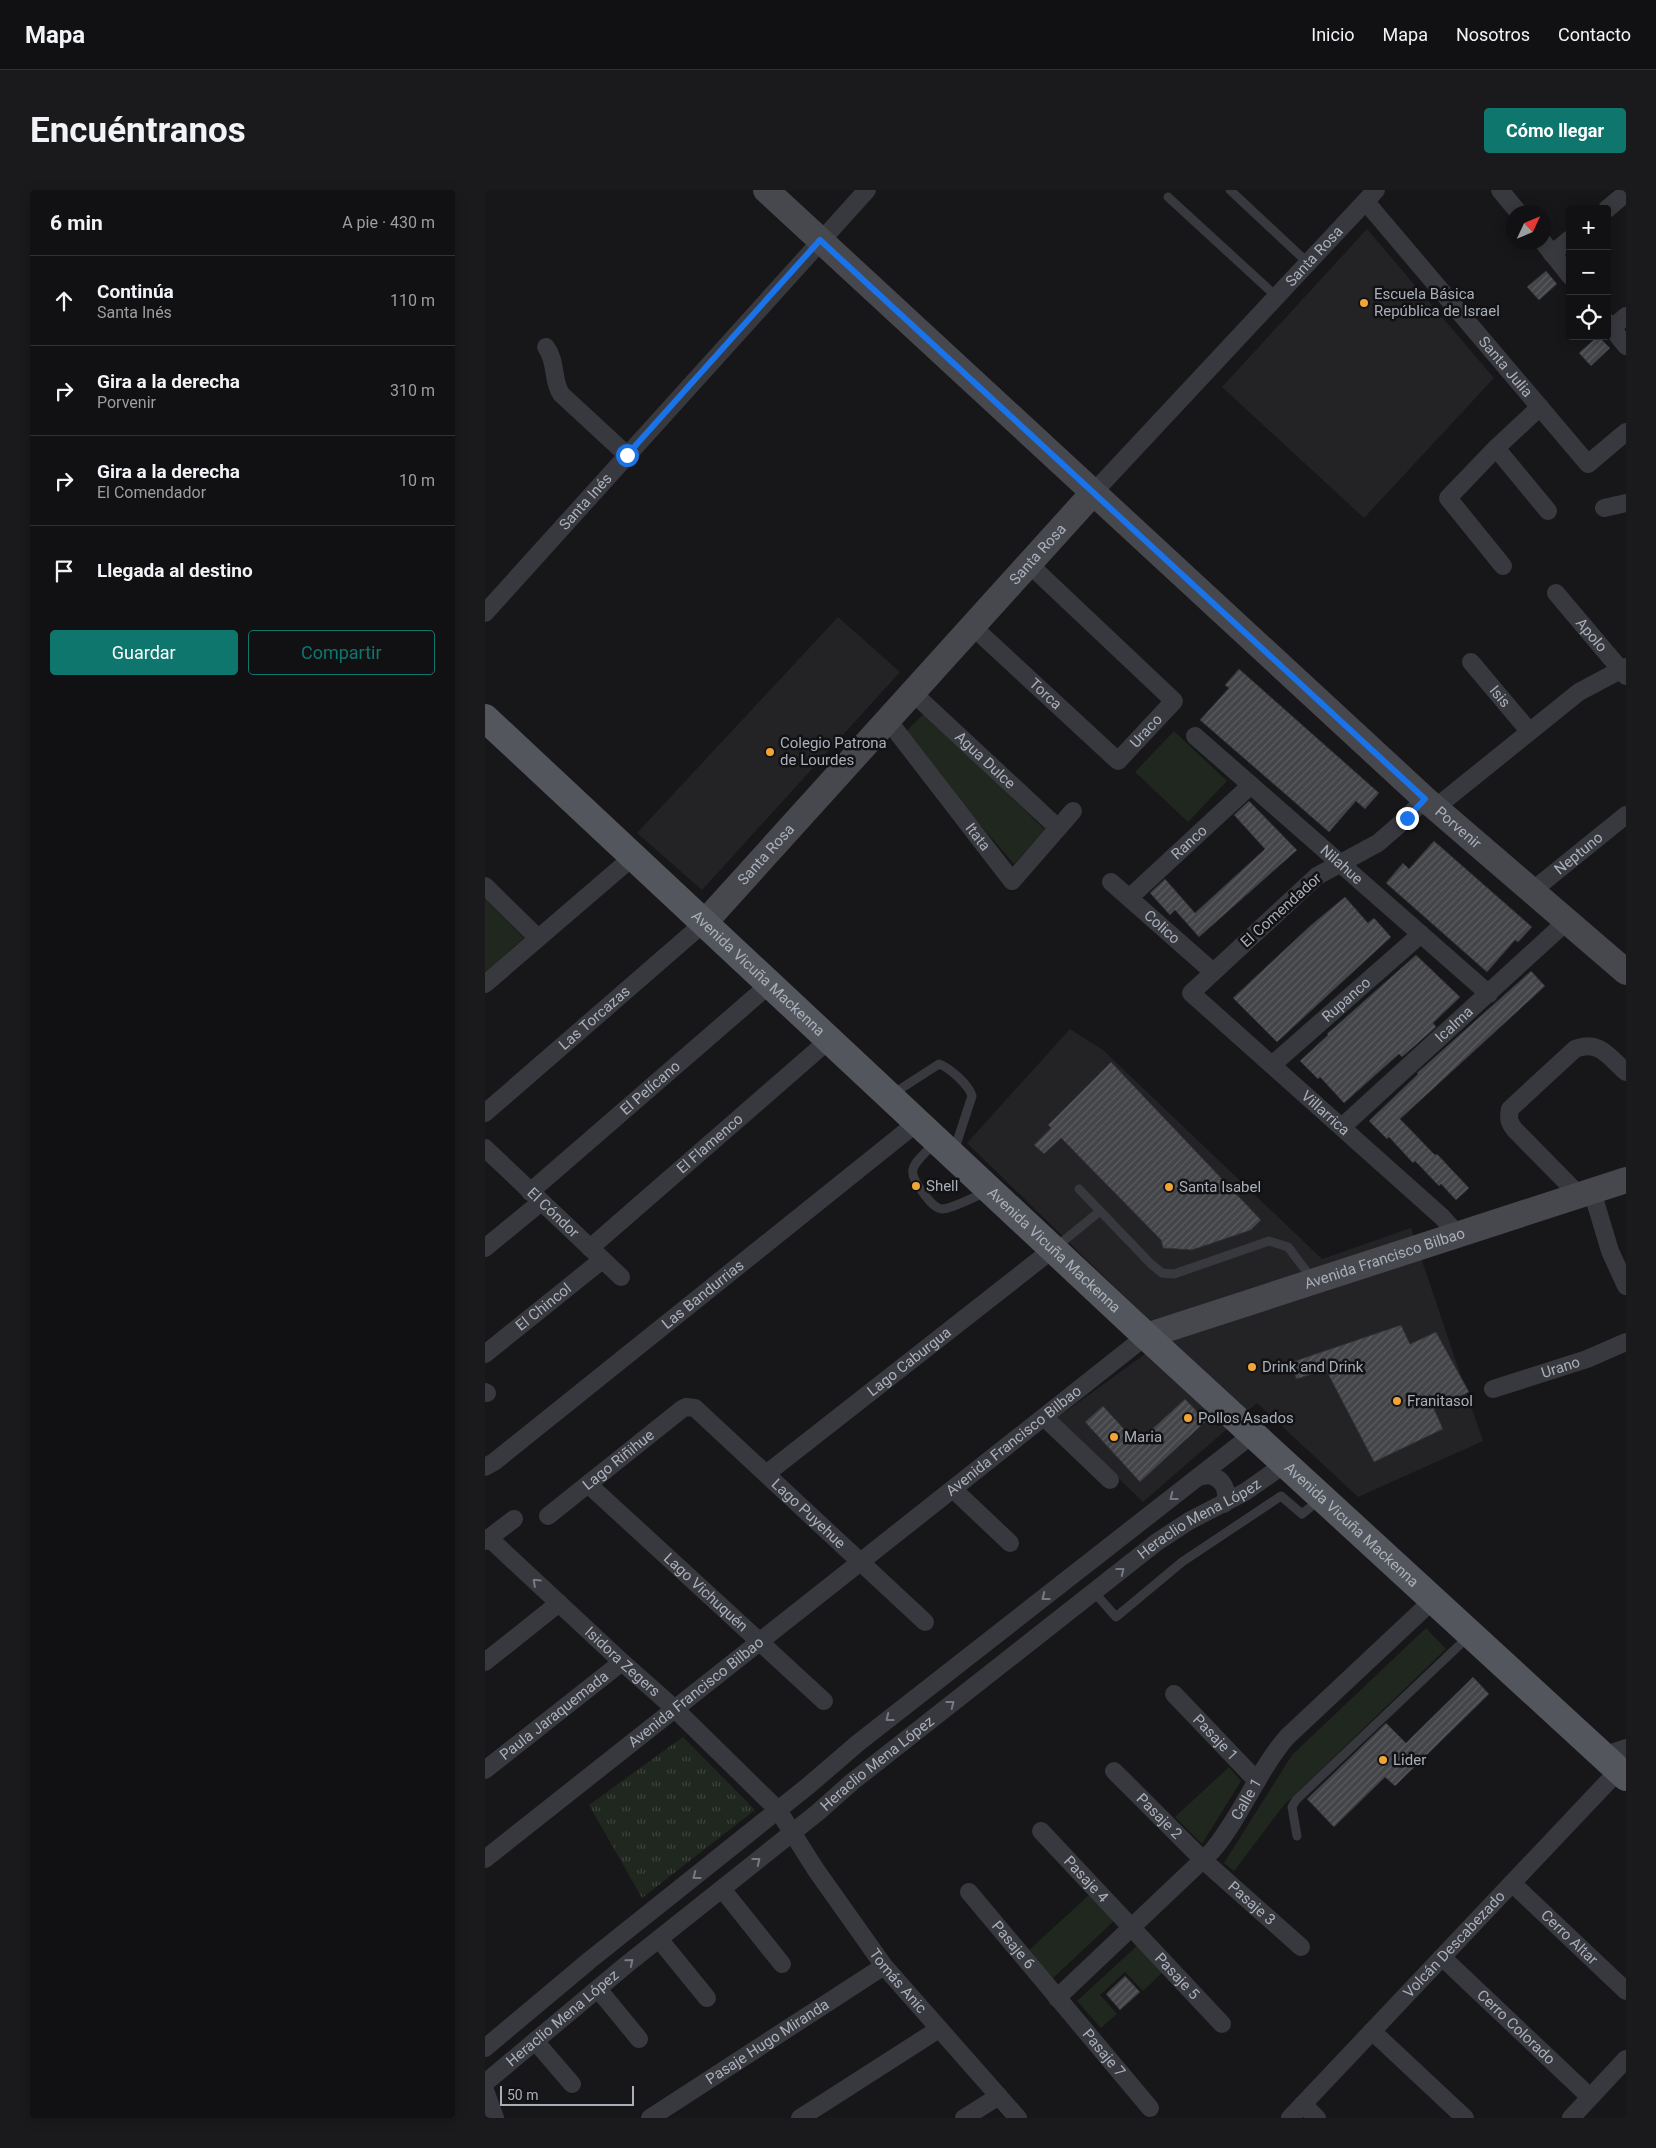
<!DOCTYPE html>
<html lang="es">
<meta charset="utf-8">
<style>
:root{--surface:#111113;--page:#1a1a1c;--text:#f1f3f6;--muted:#9c9da0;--line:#303133;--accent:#0f766e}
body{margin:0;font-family:Roboto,sans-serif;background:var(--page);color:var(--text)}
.controls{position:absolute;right:15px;top:15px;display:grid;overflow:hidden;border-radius:5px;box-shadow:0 2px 12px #0003}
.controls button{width:45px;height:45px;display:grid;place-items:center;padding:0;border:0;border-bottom:1px solid var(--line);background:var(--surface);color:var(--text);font:25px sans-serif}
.compass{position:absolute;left:1021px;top:15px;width:45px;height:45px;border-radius:50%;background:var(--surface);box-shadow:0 2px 12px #0003;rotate:46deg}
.scale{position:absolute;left:15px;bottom:12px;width:134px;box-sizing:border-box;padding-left:5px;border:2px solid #a9afb9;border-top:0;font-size:14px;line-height:18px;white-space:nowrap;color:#a9afb9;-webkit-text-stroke:4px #121214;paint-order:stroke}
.stop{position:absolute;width:15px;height:15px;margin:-11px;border:4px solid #1a73e8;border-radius:50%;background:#fff}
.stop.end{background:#1a73e8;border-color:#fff;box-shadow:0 1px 5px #0008}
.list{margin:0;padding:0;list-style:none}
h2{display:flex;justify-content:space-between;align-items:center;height:65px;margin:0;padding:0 20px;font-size:21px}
h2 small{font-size:16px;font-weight:400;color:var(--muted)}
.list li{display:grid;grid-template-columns:32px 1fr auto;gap:15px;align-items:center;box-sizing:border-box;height:90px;padding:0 20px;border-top:1px solid var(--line)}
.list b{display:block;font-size:19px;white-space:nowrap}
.list p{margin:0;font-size:16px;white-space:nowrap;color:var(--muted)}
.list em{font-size:16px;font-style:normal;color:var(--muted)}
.actions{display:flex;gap:10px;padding:15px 20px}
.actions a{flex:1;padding:11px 0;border:1px solid var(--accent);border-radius:5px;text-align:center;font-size:18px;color:var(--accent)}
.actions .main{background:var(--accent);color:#fff}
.icon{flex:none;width:28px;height:28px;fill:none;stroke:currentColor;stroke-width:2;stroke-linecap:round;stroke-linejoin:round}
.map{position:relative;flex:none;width:1141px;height:1928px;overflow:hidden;border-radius:5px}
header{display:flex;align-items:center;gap:30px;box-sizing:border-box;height:70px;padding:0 25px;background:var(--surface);border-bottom:1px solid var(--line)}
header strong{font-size:24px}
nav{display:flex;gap:28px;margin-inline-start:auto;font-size:18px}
.intro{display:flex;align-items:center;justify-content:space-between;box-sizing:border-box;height:120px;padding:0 30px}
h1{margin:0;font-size:35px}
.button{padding:12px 22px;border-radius:5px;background:var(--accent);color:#fff;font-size:18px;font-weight:700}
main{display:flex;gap:30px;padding:0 30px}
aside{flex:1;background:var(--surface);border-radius:5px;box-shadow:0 2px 12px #0003}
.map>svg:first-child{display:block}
</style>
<header>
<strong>Mapa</strong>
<nav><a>Inicio</a><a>Mapa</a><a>Nosotros</a><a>Contacto</a></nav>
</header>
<div class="intro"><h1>Encuéntranos</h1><a class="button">Cómo llegar</a></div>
<main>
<aside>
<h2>6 min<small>A pie · 430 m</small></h2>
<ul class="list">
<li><svg class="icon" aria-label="ahead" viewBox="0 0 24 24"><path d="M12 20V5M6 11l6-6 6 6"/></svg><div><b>Continúa</b><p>Santa Inés</p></div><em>110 m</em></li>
<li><svg class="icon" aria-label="right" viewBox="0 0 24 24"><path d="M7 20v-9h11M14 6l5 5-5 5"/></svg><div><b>Gira a la derecha</b><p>Porvenir</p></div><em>310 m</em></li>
<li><svg class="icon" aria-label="right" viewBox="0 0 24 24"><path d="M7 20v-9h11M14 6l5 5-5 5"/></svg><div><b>Gira a la derecha</b><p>El Comendador</p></div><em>10 m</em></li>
<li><svg class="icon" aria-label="arrive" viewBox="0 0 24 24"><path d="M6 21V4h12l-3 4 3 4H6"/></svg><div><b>Llegada al destino</b></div></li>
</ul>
<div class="actions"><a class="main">Guardar</a><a>Compartir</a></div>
</aside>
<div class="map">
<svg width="1141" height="1928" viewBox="0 0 1141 1928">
<defs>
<pattern id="park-tufts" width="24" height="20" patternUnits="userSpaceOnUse" patternTransform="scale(1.25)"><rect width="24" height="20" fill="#1f271f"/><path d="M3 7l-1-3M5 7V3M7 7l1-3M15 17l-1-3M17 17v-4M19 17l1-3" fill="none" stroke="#3d443d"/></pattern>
<pattern id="building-hatch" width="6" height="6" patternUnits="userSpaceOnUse" patternTransform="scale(1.25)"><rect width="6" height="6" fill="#434549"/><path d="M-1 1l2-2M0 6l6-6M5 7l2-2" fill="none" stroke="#5b5d61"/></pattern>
</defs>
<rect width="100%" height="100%" fill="#171719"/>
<path fill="#232326" d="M882 39 1009 188 879 328 737 197Z
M353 427 415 482 217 700 152 643Z
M585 839 618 860 837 1069 926 1038 998 1251 873 1307 772 1213 658 1312 572 1228 682 1148 482 953Z"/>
<path fill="#1f271f" d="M440 522 560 640 529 674 418 545Z
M689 541 742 591 703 632 650 582Z
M0 709 39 748 0 782Z
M941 1438 961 1459 799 1615 749 1681 739 1673 807 1565Z
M744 1577 756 1591 717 1654 690 1627Z
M605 1704 629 1731 568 1788 543 1761Z
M654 1754 679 1781 658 1801 640 1782 615 1805 632 1824 616 1838 592 1811Z"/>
<path fill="url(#park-tufts)" d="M198 1547 270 1620 157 1708 104 1615Z"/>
<path fill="url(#building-hatch)" stroke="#313135" d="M1061 81 1072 94 1054 110 1042 97Z
M1113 146 1125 158 1106 176 1094 163Z
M754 479 894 603 880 619 871 611 844 642 715 530 744 498 740 495Z
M764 611 812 660 714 747 690 720 685 725 665 703 680 689 710 723 746 690 780 659 749 625Z
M949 651 1047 737 1033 752 1030 750 1002 782 901 693 918 673 924 679Z
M860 707 883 733 889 728 906 747 792 852 748 808 825 736Z
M931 765 975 807 948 833 951 837 917 867 914 864 859 913 835 887 833 889 815 871 843 845 842 844Z
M1046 781 1060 796 915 929 950 965 952 964 984 998 971 1010 956 994 954 996 930 971 928 973 904 947 902 949 884 931 933 884 932 883Z
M626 872 776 1030 766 1040 707 1060 678 1058 676 1050 576 948 559 964 549 955 566 938 563 935Z
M916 1135 925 1154 951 1142 984 1202 949 1219 958 1239 889 1272 841 1180 811 1189 807 1172Z
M700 1209 721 1231 655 1292 600 1232 618 1216 652 1253Z
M988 1487 1004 1504 910 1596 900 1587 849 1637 822 1609 901 1533 921 1553Z
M640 1786 655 1802 635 1820 621 1804Z"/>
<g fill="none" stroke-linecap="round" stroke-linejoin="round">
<path stroke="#38393e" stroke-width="9" d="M745 0 823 73
M683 7 792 107
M406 905 454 874C465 878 484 895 487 906L469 961
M449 953C429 976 418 977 439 1004 444 1010 449 1018 457 1019 467 1019 491 1006 501 1002
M594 999 666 1074 677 1083 689 1084 784 1051 803 1057 828 1090
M571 1057 615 1021
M609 1402 631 1427 697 1372 796 1306 817 1324 834 1310
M812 1646 807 1617 811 1610 983 1447"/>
<g stroke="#38393e" stroke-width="18">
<path d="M1015 0 1033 22"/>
<path id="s1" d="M881 12 1103 274 1141 242"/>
<path d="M1122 19 1141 3"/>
<path d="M1058 52 1085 86"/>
<path d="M1067 64 1085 49"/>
<path d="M1122 132 1141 156"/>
<path d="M1127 138 1141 126"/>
<path d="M61 157C72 172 67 190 76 204L142 265"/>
<path d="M1011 258 1063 321"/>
<path id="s2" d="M608 303 891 0"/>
<path d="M1119 318 1141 313"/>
<path d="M1018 376 963 308 1011 258 1055 217"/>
<path id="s3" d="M1071 403 1141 486"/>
<path id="s4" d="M0 423 382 0"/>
<path id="s5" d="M487 436 633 571 689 511 544 374"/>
<path id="s6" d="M986 472 1044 541"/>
<path id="s7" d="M427 502 573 638"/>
<path id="s8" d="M402 529 527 691 588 621"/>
<path id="s9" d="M710 546 1004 804"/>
<path id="s10" d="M940 609 916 633 893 653 832 686 706 803 957 1027 973 1045"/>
<path d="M950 618 1094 502 1141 477"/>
<path id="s11" d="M626 692 728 782"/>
<path d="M0 696 53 748"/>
<path id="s12" d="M1047 701 1141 625"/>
<path id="s13" d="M644 708 766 595"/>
<path d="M0 794 149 666"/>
<path id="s14" d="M787 875 936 744"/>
<path id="s15" d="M0 923 220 732"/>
<path id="s16" d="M857 937 1082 731"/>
<path id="s17" d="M0 958 136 1087"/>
<path d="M1107 1001 1125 1061 1141 1096"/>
<path id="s18" d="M45 1002 285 794"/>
<path d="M1094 1005 1030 940C1024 933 1023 928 1025 919L1090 859C1114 849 1124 867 1141 882"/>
<path d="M0 1058 56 1012"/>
<path id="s19" d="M105 1058 345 849"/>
<path id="s20" d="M0 1164 117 1070"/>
<path id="s21" d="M1008 1199 1102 1169 1141 1152"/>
<path d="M0 1202 2 1203"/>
<path d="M559 1227 625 1290"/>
<path id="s22" d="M0 1277 9 1272 434 931"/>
<path id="s23" d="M281 1284 568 1059"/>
<path d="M713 1287 724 1285C737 1288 745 1300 739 1314"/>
<path id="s24" d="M103 1294 339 1511"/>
<path d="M468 1299 525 1353"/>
<path id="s25" d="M63 1326 197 1219 201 1217 210 1218 440 1432"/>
<path id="s26" d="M4 1348 137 1472 190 1519 293 1620 331 1680 399 1776 533 1928"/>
<path d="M0 1351 29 1329"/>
<path d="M0 1472 74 1413"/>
<path id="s27" d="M689 1504 772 1591"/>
<path d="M1118 1566 1141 1558"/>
<path id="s28" d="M0 1580 137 1472"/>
<path id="s29" d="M629 1581 718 1670 816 1757"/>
<path id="s30" d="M556 1641 737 1834"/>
<path id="s31" d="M0 1669 661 1146"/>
<path id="s32" d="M1027 1693 1141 1801"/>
<path d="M237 1699 297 1774"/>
<path id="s33" d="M484 1702 665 1918"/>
<path d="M174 1749 222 1808"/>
<path id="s34" d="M957 1767 1105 1907"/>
<path d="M113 1799 154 1849"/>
<path id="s35" d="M572 1808 727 1661C756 1627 772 1582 802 1547L948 1410"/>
<path d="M887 1841 980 1928"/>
<path d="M50 1851 87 1894"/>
<path d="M0 1858 105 1770 323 1596 373 1553 768 1244"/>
<path id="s36" d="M0 1893 141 1775 332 1623 367 1592 672 1352 704 1331 760 1302 800 1274"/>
<path d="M0 1900 10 1928"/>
<path d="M818 1914 832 1928"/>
<path id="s37" d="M165 1928 399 1776"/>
<path d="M315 1928 454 1839"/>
<path d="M479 1928 514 1906"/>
<path id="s38" d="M805 1928 1134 1580"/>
<path d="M1086 1928 1141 1869"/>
</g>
<g stroke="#46484e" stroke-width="26">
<path id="s39" d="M281 0 940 609 1141 782"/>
<path id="s40" d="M220 732 608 303"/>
<path id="s41" d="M661 1146 1141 990"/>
</g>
<path stroke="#54565d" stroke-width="28" id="s42" d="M0 528 661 1146 1141 1587"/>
</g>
<defs><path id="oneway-chevron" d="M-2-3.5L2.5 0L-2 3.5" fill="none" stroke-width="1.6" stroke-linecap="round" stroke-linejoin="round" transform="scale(1.25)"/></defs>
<g stroke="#767a82">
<use href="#oneway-chevron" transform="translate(688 1307) rotate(142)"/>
<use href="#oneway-chevron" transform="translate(636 1381) rotate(-38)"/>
<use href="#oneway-chevron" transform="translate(51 1392) rotate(-137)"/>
<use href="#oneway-chevron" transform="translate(560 1407) rotate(142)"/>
<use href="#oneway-chevron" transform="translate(466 1514) rotate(-38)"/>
<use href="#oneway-chevron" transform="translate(404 1528) rotate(142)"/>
<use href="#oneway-chevron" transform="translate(272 1671) rotate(-38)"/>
<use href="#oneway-chevron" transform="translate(211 1686) rotate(142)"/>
<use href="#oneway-chevron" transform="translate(145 1772) rotate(-39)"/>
</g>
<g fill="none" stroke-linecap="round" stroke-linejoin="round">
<path stroke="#1a73e8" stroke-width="6" d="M142 265 335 50 940 609 922 628"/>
</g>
<g fill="#f2a435" stroke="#121214" stroke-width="2">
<circle cx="879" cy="113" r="5"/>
<circle cx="285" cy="562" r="5"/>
<circle cx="431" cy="996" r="5"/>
<circle cx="684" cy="997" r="5"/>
<circle cx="767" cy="1177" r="5"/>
<circle cx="912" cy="1211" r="5"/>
<circle cx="703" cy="1228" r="5"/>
<circle cx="629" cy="1247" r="5"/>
<circle cx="898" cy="1570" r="5"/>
</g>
<g text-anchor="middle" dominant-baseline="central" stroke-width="5" stroke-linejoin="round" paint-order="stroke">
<g font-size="15" fill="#a9afb9" stroke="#121214">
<text stroke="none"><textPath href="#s2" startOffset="324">Santa Rosa</textPath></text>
<text stroke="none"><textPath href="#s1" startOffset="216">Santa Julia</textPath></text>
<text stroke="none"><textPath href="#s4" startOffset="150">Santa Inés</textPath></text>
<text stroke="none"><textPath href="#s40" startOffset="496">Santa Rosa</textPath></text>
<text stroke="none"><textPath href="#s3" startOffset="55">Apolo</textPath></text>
<text stroke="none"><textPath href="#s5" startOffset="100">Torca</textPath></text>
<text stroke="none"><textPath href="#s6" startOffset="45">Isis</textPath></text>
<text stroke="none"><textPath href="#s5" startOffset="240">Uraco</textPath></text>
<text stroke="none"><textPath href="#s7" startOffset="100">Agua Dulce</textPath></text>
<text stroke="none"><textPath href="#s39" startOffset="941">Porvenir</textPath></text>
<text stroke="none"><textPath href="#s8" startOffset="149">Itata</textPath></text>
<text stroke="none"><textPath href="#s13" startOffset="82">Ranco</textPath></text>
<text stroke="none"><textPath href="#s12" startOffset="60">Neptuno</textPath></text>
<text stroke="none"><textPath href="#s40" startOffset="91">Santa Rosa</textPath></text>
<text stroke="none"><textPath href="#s9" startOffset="195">Nilahue</textPath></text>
<text transform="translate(796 720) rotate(-42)">El Comendador</text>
<text stroke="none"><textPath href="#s11" startOffset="68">Colico</textPath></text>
<text stroke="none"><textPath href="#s42" startOffset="374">Avenida Vicuña Mackenna</textPath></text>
<text stroke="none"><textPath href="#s14" startOffset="99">Rupanco</textPath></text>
<text stroke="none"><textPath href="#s15" startOffset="145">Las Torcazas</textPath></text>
<text stroke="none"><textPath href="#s16" startOffset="152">Icalma</textPath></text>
<text stroke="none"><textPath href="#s18" startOffset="159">El Pelícano</textPath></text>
<text stroke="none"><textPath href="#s10" startOffset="486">Villarrica</textPath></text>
<text stroke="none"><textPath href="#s19" startOffset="159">El Flamenco</textPath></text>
<text stroke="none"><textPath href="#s17" startOffset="94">El Cóndor</textPath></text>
<text stroke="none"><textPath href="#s42" startOffset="779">Avenida Vicuña Mackenna</textPath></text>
<text stroke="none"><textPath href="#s41" startOffset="251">Avenida Francisco Bilbao</textPath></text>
<text stroke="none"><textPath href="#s22" startOffset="278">Las Bandurrias</textPath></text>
<text stroke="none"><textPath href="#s20" startOffset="75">El Chincol</textPath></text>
<text stroke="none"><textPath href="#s23" startOffset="182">Lago Caburgua</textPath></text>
<text stroke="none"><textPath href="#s21" startOffset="71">Urano</textPath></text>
<text stroke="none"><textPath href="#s31" startOffset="674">Avenida Francisco Bilbao</textPath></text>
<text stroke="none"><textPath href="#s25" startOffset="90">Lago Riñihue</textPath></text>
<text stroke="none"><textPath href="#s25" startOffset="340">Lago Puyehue</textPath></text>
<text stroke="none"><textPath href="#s36" startOffset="911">Heraclio Mena López</textPath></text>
<text stroke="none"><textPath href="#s42" startOffset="1184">Avenida Vicuña Mackenna</textPath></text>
<text stroke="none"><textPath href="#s24" startOffset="160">Lago Vichuquén</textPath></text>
<text stroke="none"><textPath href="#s26" startOffset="182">Isidora Zegers</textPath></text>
<text stroke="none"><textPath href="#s31" startOffset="269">Avenida Francisco Bilbao</textPath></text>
<text stroke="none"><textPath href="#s28" startOffset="88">Paula Jaraquemada</textPath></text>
<text stroke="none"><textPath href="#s27" startOffset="60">Pasaje 1</textPath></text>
<text stroke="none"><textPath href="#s36" startOffset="506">Heraclio Mena López</textPath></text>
<text stroke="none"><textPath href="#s35" startOffset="276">Calle 1</textPath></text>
<text stroke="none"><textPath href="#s29" startOffset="64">Pasaje 2</textPath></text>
<text stroke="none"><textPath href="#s30" startOffset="66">Pasaje 4</textPath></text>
<text stroke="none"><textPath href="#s29" startOffset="191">Pasaje 3</textPath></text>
<text stroke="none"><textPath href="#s32" startOffset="79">Cerro Altar</textPath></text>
<text stroke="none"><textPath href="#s38" startOffset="239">Volcán Descabezado</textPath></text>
<text stroke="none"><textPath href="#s33" startOffset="69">Pasaje 6</textPath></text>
<text stroke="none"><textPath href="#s30" startOffset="199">Pasaje 5</textPath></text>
<text stroke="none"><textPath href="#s26" startOffset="606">Tomás Anic</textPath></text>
<text stroke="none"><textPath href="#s36" startOffset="101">Heraclio Mena López</textPath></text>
<text stroke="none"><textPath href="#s34" startOffset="102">Cerro Colorado</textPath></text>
<text stroke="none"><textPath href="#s37" startOffset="140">Pasaje Hugo Miranda</textPath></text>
<text stroke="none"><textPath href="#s33" startOffset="210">Pasaje 7</textPath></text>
</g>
<g font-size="15" fill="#a9afb9" stroke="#121214" text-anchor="start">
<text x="889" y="104">Escuela Básica<tspan x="889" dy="17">República de Israel</tspan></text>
<text x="295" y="553">Colegio Patrona<tspan x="295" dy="17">de Lourdes</tspan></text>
<text x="441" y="996">Shell</text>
<text x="694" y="997">Santa Isabel</text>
<text x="777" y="1177">Drink and Drink</text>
<text x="922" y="1211">Franitasol</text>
<text x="713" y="1228">Pollos Asados</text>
<text x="639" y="1247">Maria</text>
<text x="908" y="1570">Lider</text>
</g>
</g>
</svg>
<div class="controls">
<button>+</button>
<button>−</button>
<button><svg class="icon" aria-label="locate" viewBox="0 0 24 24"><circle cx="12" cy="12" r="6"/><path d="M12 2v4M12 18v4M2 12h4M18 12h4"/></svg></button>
</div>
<svg class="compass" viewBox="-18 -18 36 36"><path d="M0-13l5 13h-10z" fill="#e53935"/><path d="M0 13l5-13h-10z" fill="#9c9da0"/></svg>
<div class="scale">50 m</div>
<div class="stop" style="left:142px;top:265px"></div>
<div class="stop end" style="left:922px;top:628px"></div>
</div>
</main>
